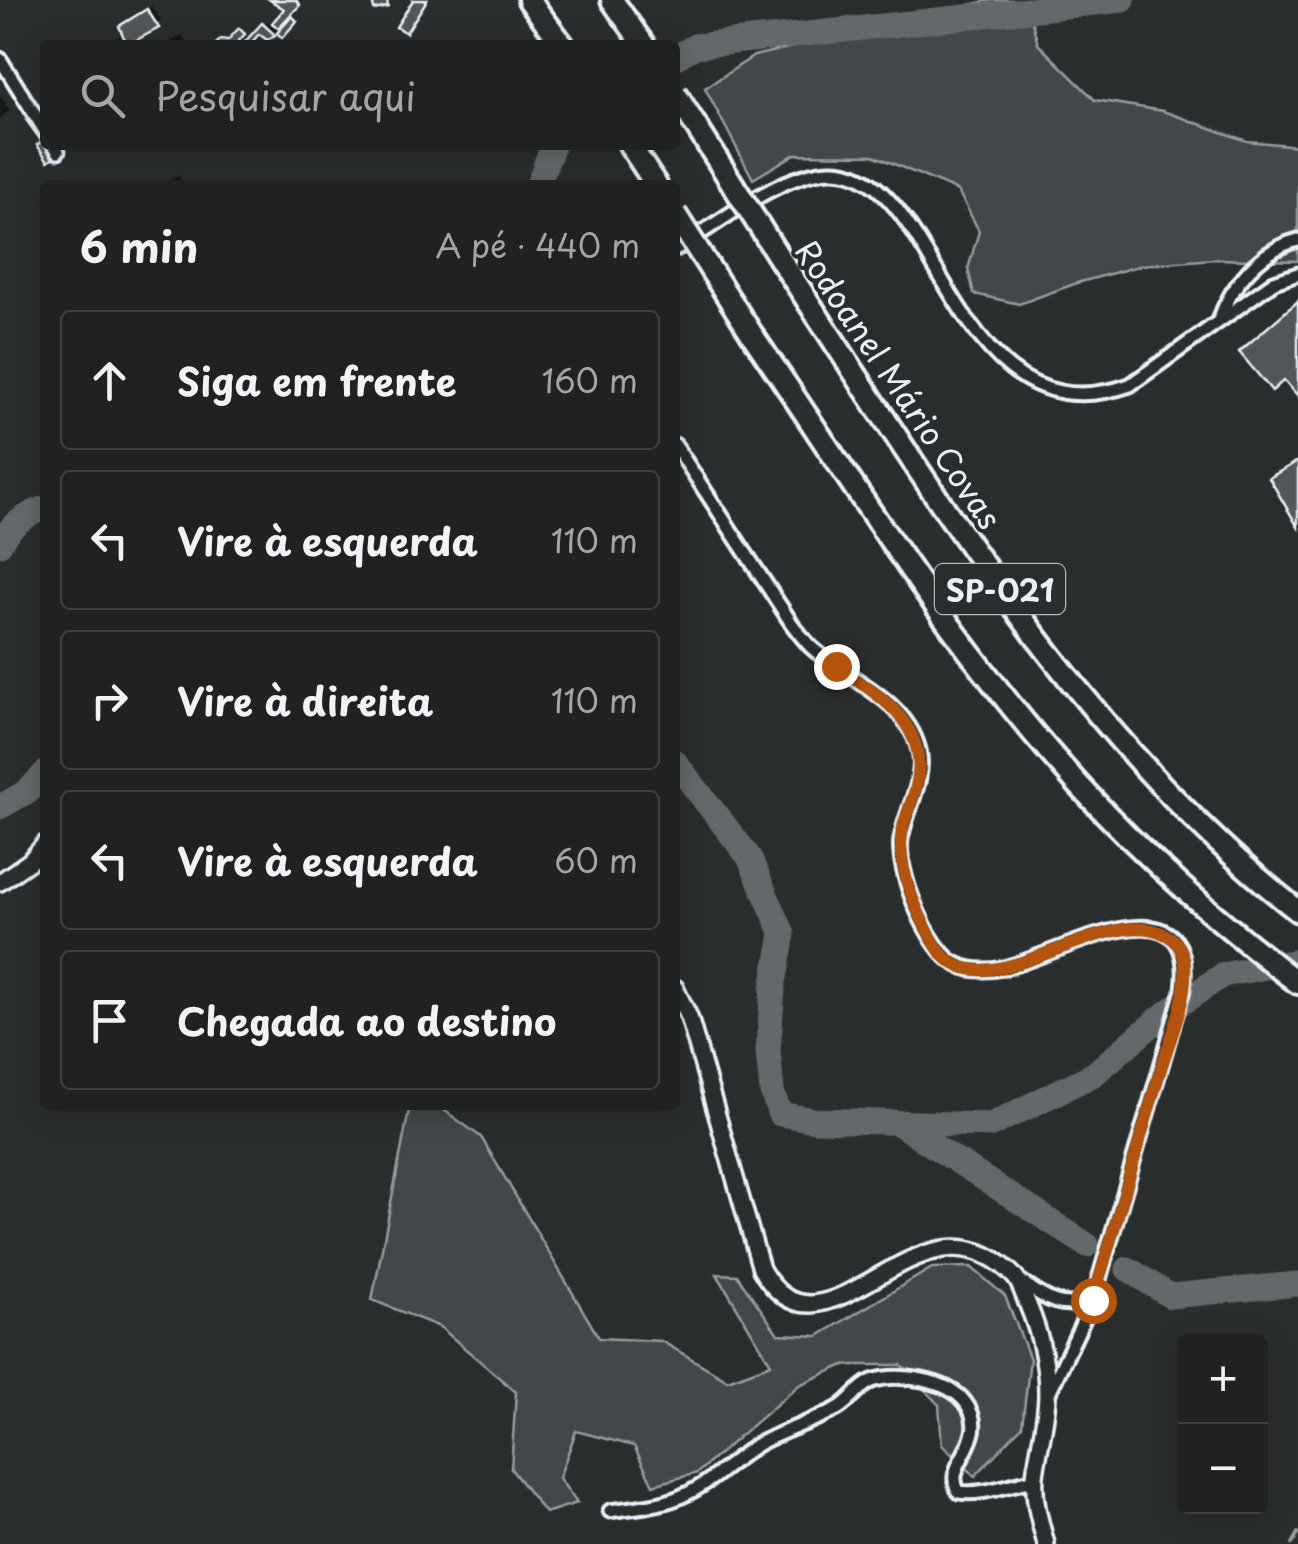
<!DOCTYPE html>
<html lang="pt">
<meta charset="utf-8">
<style>
:root{--surface:#202222;--page:#2d2f2f;--text:#f1f3f6;--muted:#a2a4a5;--line:#3d3f40}
body{margin:0;font-family:"Playpen Sans",sans-serif;background:var(--page);color:var(--text)}
.controls{position:absolute;right:30px;bottom:30px;display:grid;overflow:hidden;border-radius:10px;box-shadow:0 5px 25px #0003}
.controls button{width:90px;height:90px;display:grid;place-items:center;padding:0;border:0;border-bottom:2px solid var(--line);background:var(--surface);color:var(--text);font:50px sans-serif}
.stop{position:absolute;width:30px;height:30px;margin:-22px;border:8px solid #b45309;border-radius:50%;background:#fff}
.stop.end{background:#b45309;border-color:#fff;box-shadow:0 2px 10px #0008}
.list{margin:0;padding:0;list-style:none}
h2{display:flex;justify-content:space-between;align-items:center;height:130px;margin:0;padding:0 40px;font-size:42px}
h2 small{font-size:32px;font-weight:400;color:var(--muted)}
.list li{display:grid;grid-template-columns:65px 1fr auto;gap:30px;align-items:center;box-sizing:border-box;height:140px;margin:0 20px 20px;padding:0 20px;border:2px solid var(--line);border-radius:10px}
.list b{display:block;font-size:38px;white-space:nowrap}
.list em{font-size:32px;font-style:normal;color:var(--muted)}
.icon{flex:none;width:55px;height:55px;fill:none;stroke:currentColor;stroke-width:2;stroke-linecap:round;stroke-linejoin:round}
.map{position:relative;flex:none;width:1298px;height:1544px;overflow:hidden}
.search{position:absolute;background:var(--surface);box-shadow:0 5px 25px #0003;left:40px;top:40px;width:640px;height:110px;display:flex;align-items:center;gap:25px;box-sizing:border-box;padding:0 35px;border-radius:10px;color:var(--muted);font-size:38px}
.panel{position:absolute;background:var(--surface);box-shadow:0 5px 25px #0003;left:40px;top:180px;width:640px;height:930px;border-radius:10px}
.map>svg:first-child{display:block}
</style>
<div class="map">
<svg width="1298" height="1544" viewBox="0 0 1298 1544">
<rect width="100%" height="100%" fill="#2a2d2e"/>
<filter id="ink" filterUnits="userSpaceOnUse"><feTurbulence type="fractalNoise" baseFrequency=".01" numOctaves="2"/><feDisplacementMap in="SourceGraphic" scale="20" xChannelSelector="R" yChannelSelector="G"/><feConvolveMatrix kernelMatrix="1 2 1 2 8 2 1 2 1" color-interpolation-filters="sRGB"/></filter>
<g filter="url(#ink)">
<path fill="#424648" stroke="#959ca0" stroke-width="2.5" d="M991 0H1026L1038 44 1095 100 1163 111 1247 141 1298 146V261L1213 259 1142 265 1077 283 1019 304 974 294 968 269 979 231 958 191 873 155 795 154 753 179 705 88 754 56Z
M410 1105H437L481 1137 599 1338 661 1341 728 1380 771 1364 717 1274 737 1275 778 1334 818 1336 932 1268 971 1267 1005 1296 1030 1359 1022 1426 975 1476 942 1445 939 1405 901 1365H844L799 1385 697 1473 653 1485 634 1446 576 1431 559 1478 577 1503 545 1513 511 1469 516 1392 440 1327 372 1300Z"/>
<path fill="#0007" d="M275 0H301L275 27 281 32 297 18 282 34 277 30 267 37 259 31 255 35 262 45H245L268 21 273 25 288 9Z
M152 6 162 21 128 45H121L116 38 125 33 127 22Z
M182 35 188 45H166Z
M0 96 10 110 0 119Z
M179 176 183 185H160Z"/>
<g fill="none" stroke-linecap="round" stroke-linejoin="round">
<path stroke="#989fa3" stroke-width="4" d="M1292 1544 1298 1533"/>
<path stroke="#63686b" stroke-width="25" d="M675 58 695 46 1123 0
M538 185 553 145
M0 544C7 527 27 514 45 508
M675 762 749 857 783 934 773 988 768 1051 772 1092 780 1114 814 1120 991 1125 1094 1074 1161 1017 1223 975 1298 961
M0 807 28 791 45 773
M898 1123 1087 1245
M1128 1269 1170 1296 1298 1284"/>
</g>
<path fill="#535759" stroke="#e8f1f8" stroke-width="2.5" d="M270 0H296L300 5 278 28 272 23 284 9Z
M372 0H387L388 7 374 10Z
M413 0H427L406 33 396 27Z
M147 9 159 28 127 45 119 26Z
M292 16 297 21 282 38 277 33Z
M262 23 275 35 267 40 259 34 253 41 256 45H242Z
M239 28 245 34 235 45H215L221 39 228 40Z
M37 118 45 131V145H54L59 154 48 161 37 145 42 142 27 121Z
M1298 301V396L1284 380 1272 391 1239 352Z
M1298 461V527L1269 478Z"/>
<g fill="none" stroke-linecap="round" stroke-linejoin="round">
<defs>
<path id="street" d="M0 59 45 131
M54 145 58 151
M675 250C717 224 781 173 830 171 941 166 950 447 1130 385L1274 282 1298 274
M1219 320C1232 284 1260 250 1298 240
M675 445 792 624C798 632 804 640 811 647 846 679 907 699 919 750 926 779 906 810 901 839 896 870 928 952 958 965 971 971 988 971 1003 968 1055 957 1199 870 1183 990L1093 1300 1048 1395
M1017 1279C1045 1298 1058 1311 1093 1300
M610 1511C634 1507 662 1506 684 1495 712 1483 734 1458 760 1443 785 1430 812 1422 837 1409 850 1402 858 1387 872 1381 898 1372 948 1380 965 1402 994 1440 940 1464 959 1492 983 1496 1011 1483 1035 1480"/>
<path id="secondary" d="M0 882 30 861 45 844
M675 988 689 1017 761 1269C825 1382 920 1176 1015 1277 1021 1284 1024 1296 1028 1305 1040 1334 1047 1361 1047 1393 1047 1421 1038 1449 1035 1476 1033 1499 1040 1522 1046 1544"/>
<path id="highway" d="M529 0 563 45
M612 0 644 45
M630 145 656 185
M782 262C935 493 1078 738 1298 911
M753 336C848 475 943 630 1053 756 1126 841 1209 915 1298 983"/>
</defs>
<use href="#street" stroke="#e8f1f8" stroke-width="19"/>
<use href="#secondary" stroke="#e8f1f8" stroke-width="22"/>
<use href="#highway" stroke="#e8f1f8" stroke-width="28"/>
<use href="#street" stroke="#2a2d2e" stroke-width="11"/>
<use href="#secondary" stroke="#2a2d2e" stroke-width="15"/>
<use href="#highway" stroke="#2a2d2e" stroke-width="20"/>
<defs>
<path id="highway-bridge" d="M675 93 782 262
M675 214 753 336"/>
</defs>
<use href="#highway-bridge" stroke="#e8f1f8" stroke-width="28" stroke-linecap="butt"/>
<use href="#highway-bridge" stroke="#2a2d2e" stroke-width="20"/>
</g>
</g>
<g fill="none" stroke-linecap="round" stroke-linejoin="round" filter="url(#ink)">
<path stroke="#b45309" stroke-width="12" d="M836 666C880 696 931 725 916 787 911 805 900 827 901 845 902 880 918 914 935 944 978 1021 1102 899 1166 935 1178 941 1184 952 1185 965 1188 1000 1169 1041 1159 1075 1137 1150 1115 1225 1093 1300"/>
</g>
<g text-anchor="middle" dominant-baseline="central" stroke-width="8" stroke-linejoin="round" paint-order="stroke">
<rect fill="#2a2d2e" stroke="#afb6bb" stroke-width="2.5" x="935" y="564" width="130" height="50" rx="8"/>
<g font-size="30" font-weight="bold" fill="#e8f1f8">
<text x="1000" y="589">SP-021</text>
</g>
<g font-size="32" fill="#e8f1f8" stroke="#2a2d2e">
<text transform="translate(899 384) rotate(56)">Rodoanel Mário Covas</text>
</g>
</g>
</svg>
<div class="controls">
<button>+</button>
<button>−</button>
</div>
<div class="stop" style="left:1093px;top:1300px"></div>
<div class="stop end" style="left:836px;top:666px"></div>
<div class="search"><svg class="icon" aria-label="search" viewBox="0 0 24 24"><circle cx="10" cy="10" r="6"/><path d="M15 15l6 6"/></svg>Pesquisar aqui</div>
<section class="panel">
<h2>6 min<small>A pé · 440 m</small></h2>
<ul class="list">
<li><svg class="icon" aria-label="ahead" viewBox="0 0 24 24"><path d="M12 20V5M6 11l6-6 6 6"/></svg><div><b>Siga em frente</b></div><em>160 m</em></li>
<li><svg class="icon" aria-label="left" viewBox="0 0 24 24"><path d="M17 20v-9H6M10 6l-5 5 5 5"/></svg><div><b>Vire à esquerda</b></div><em>110 m</em></li>
<li><svg class="icon" aria-label="right" viewBox="0 0 24 24"><path d="M7 20v-9h11M14 6l5 5-5 5"/></svg><div><b>Vire à direita</b></div><em>110 m</em></li>
<li><svg class="icon" aria-label="left" viewBox="0 0 24 24"><path d="M17 20v-9H6M10 6l-5 5 5 5"/></svg><div><b>Vire à esquerda</b></div><em>60 m</em></li>
<li><svg class="icon" aria-label="arrive" viewBox="0 0 24 24"><path d="M6 21V4h12l-3 4 3 4H6"/></svg><div><b>Chegada ao destino</b></div></li>
</ul>
</section>
</div>
